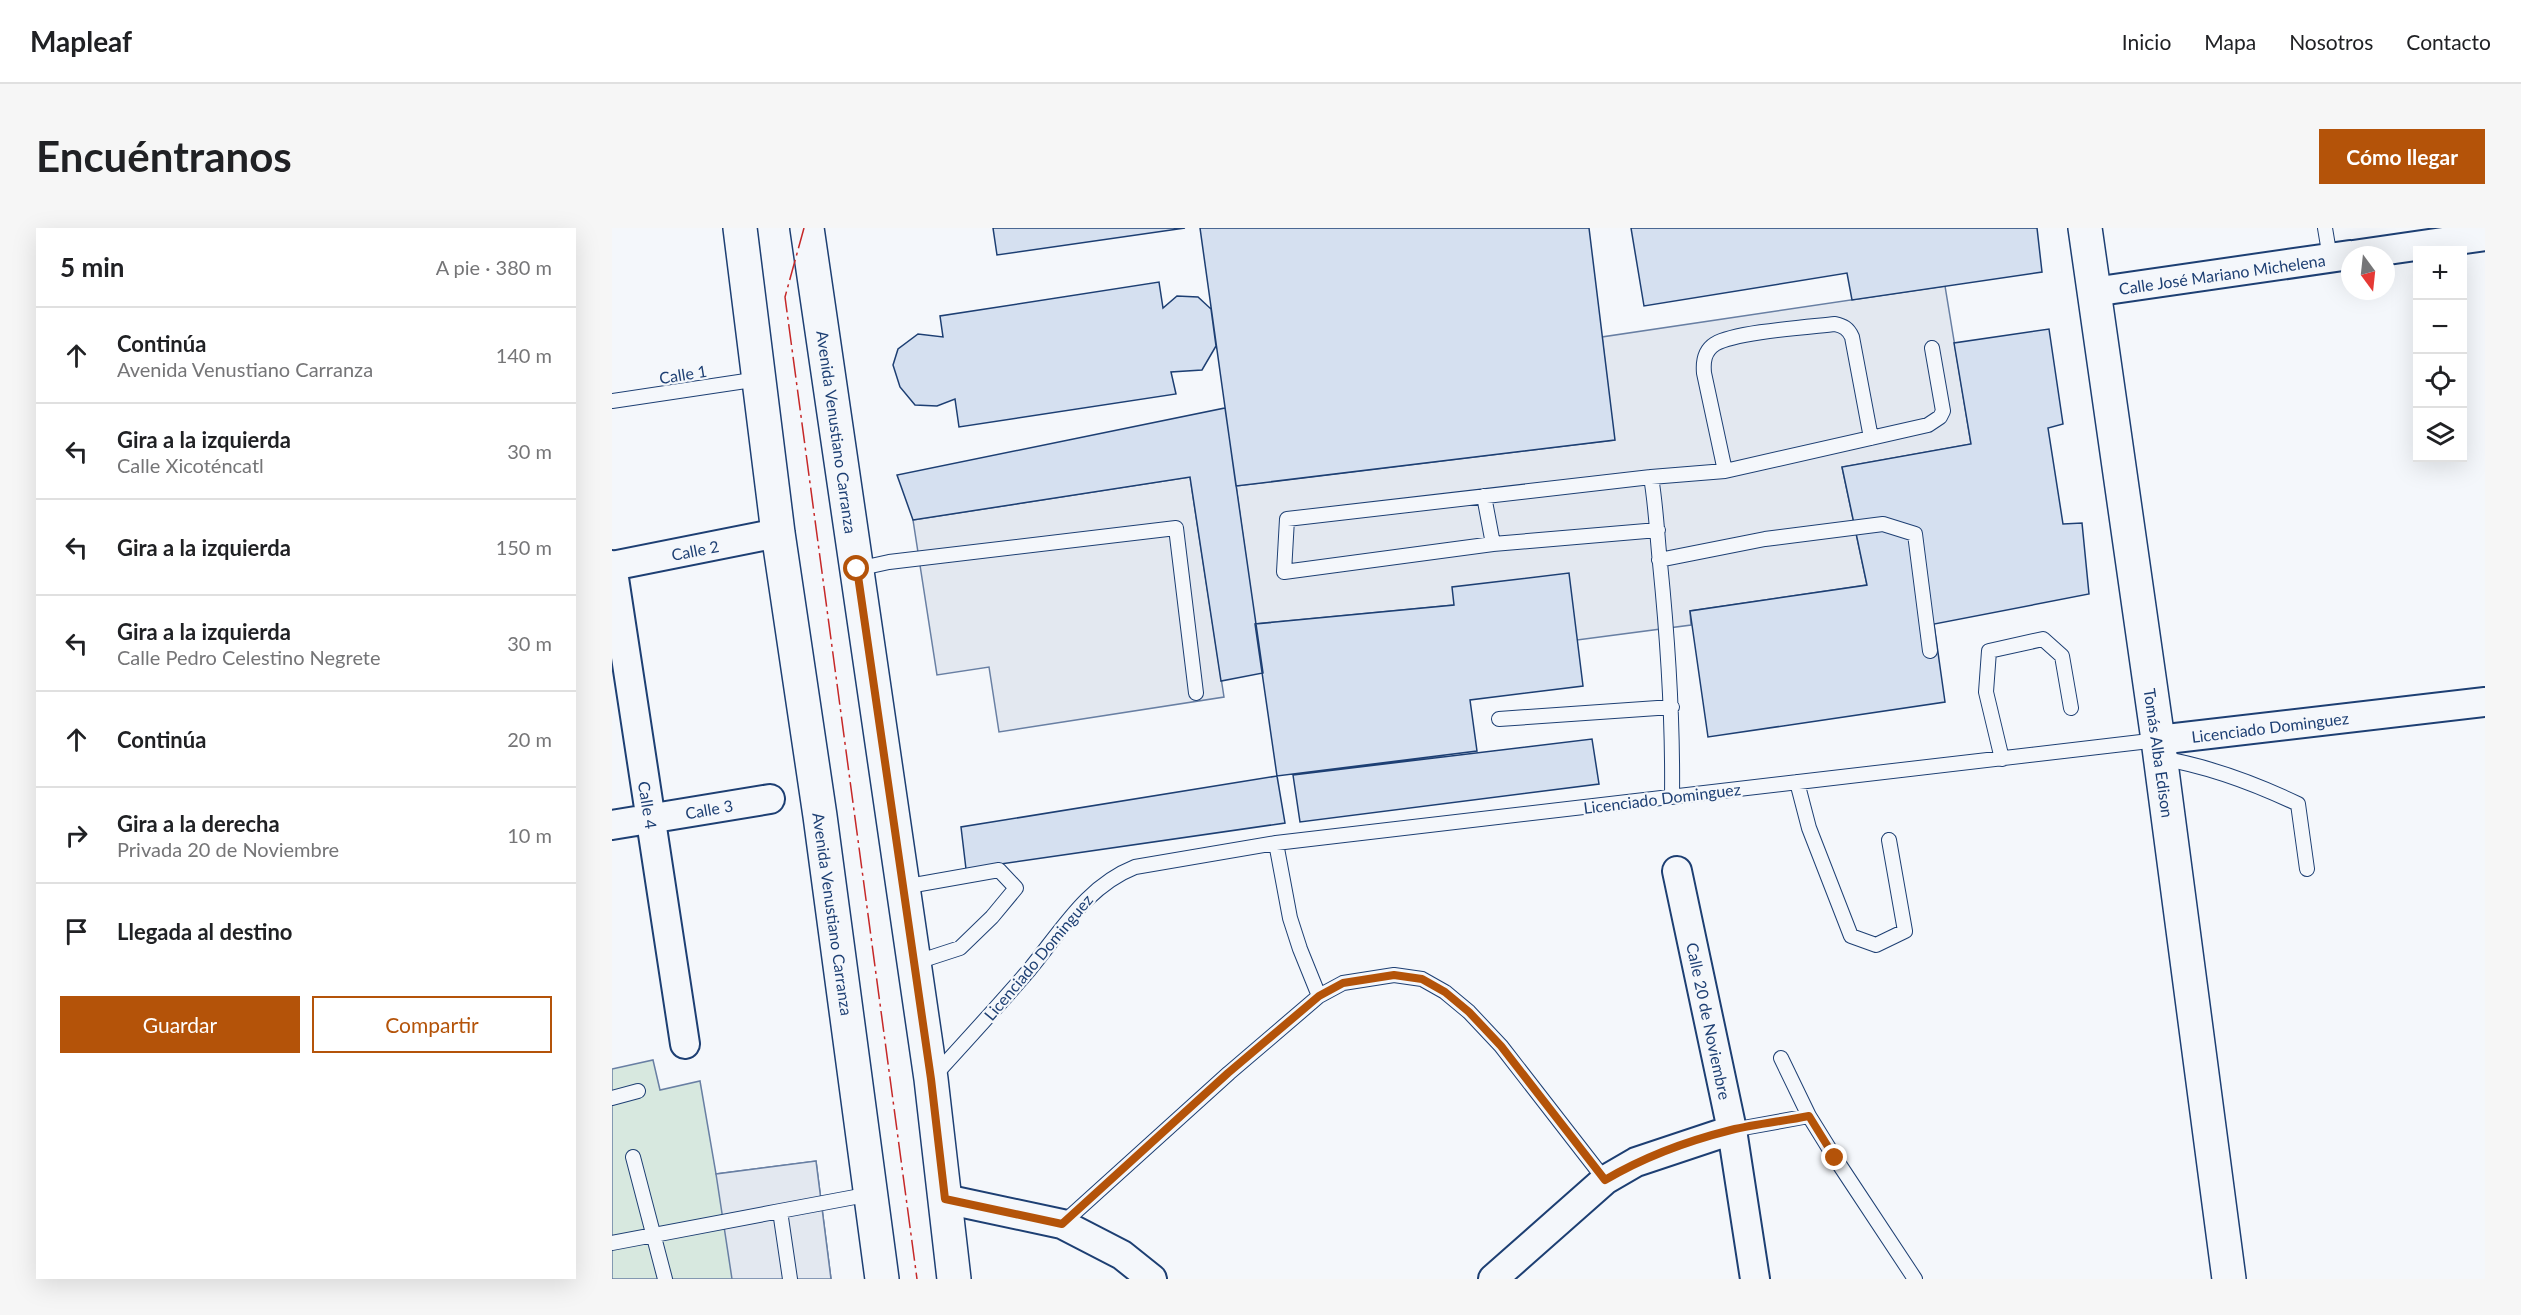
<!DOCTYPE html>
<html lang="es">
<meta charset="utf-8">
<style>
:root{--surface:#fff;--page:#f6f6f6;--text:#202124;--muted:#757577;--line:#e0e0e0;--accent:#b45309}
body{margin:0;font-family:Lato,sans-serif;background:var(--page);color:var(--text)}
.controls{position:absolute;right:18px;top:18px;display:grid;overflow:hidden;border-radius:0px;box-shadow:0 6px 24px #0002}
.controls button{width:54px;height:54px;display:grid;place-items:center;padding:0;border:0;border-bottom:2px solid var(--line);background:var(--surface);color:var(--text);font:30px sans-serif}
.compass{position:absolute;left:1729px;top:18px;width:54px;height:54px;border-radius:50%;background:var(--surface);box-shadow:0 6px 24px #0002;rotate:165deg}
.stop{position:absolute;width:18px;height:18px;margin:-14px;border:4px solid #b45309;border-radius:50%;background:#fff}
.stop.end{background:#b45309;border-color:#fff;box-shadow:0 2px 6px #0008}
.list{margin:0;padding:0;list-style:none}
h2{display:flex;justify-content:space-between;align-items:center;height:78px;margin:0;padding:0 24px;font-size:26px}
h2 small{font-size:20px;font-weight:400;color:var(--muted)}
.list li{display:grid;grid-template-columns:39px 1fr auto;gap:18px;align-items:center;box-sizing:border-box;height:96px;padding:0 24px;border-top:2px solid var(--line)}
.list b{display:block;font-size:22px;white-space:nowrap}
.list p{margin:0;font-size:20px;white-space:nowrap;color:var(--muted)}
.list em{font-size:20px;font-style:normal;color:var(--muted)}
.actions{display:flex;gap:12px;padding:18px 24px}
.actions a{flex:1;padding:14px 0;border:2px solid var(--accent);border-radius:0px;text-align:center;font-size:21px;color:var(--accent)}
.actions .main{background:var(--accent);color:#fff}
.icon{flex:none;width:33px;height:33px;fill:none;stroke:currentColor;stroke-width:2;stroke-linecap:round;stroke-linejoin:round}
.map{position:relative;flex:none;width:1873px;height:1051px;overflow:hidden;border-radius:0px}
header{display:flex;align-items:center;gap:36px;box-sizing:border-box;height:84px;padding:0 30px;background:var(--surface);border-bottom:2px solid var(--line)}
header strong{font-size:28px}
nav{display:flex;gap:33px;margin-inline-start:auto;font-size:21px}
.intro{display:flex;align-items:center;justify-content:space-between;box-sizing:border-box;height:144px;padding:0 36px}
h1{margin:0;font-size:42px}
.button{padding:15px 27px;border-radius:0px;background:var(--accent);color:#fff;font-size:21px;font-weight:700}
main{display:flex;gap:36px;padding:0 36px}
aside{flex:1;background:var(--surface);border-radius:0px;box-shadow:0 6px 24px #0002}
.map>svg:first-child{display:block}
</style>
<header>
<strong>Mapleaf</strong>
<nav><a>Inicio</a><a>Mapa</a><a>Nosotros</a><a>Contacto</a></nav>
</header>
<div class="intro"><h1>Encuéntranos</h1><a class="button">Cómo llegar</a></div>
<main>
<aside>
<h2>5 min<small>A pie · 380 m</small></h2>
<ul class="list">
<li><svg class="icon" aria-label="ahead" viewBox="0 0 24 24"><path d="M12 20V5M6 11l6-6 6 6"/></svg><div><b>Continúa</b><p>Avenida Venustiano Carranza</p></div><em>140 m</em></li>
<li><svg class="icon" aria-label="left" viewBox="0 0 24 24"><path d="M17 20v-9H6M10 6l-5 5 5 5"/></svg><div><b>Gira a la izquierda</b><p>Calle Xicoténcatl</p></div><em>30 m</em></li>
<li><svg class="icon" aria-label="left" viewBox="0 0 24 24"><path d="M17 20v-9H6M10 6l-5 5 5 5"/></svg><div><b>Gira a la izquierda</b></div><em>150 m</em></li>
<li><svg class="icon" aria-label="left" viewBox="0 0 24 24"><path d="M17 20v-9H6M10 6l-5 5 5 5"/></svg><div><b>Gira a la izquierda</b><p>Calle Pedro Celestino Negrete</p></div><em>30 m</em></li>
<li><svg class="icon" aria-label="ahead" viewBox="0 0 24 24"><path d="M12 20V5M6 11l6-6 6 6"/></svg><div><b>Continúa</b></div><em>20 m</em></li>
<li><svg class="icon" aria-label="right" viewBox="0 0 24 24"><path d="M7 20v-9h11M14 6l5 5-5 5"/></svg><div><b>Gira a la derecha</b><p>Privada 20 de Noviembre</p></div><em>10 m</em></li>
<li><svg class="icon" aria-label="arrive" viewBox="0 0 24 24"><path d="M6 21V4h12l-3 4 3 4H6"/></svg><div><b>Llegada al destino</b></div></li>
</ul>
<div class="actions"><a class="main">Guardar</a><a>Compartir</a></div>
</aside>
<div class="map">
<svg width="1873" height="1051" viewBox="0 0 1873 1051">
<rect width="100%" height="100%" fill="#f4f7fb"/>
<path fill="#d7e8df" stroke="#687fa3" stroke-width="1.5" d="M41 832 48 862 88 853 104 946 204 933 219 1051H0V841Z"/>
<path fill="#e3e8f0" stroke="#687fa3" stroke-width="1.5" d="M1333 58 1359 216 1230 239 1255 357 1078 383 1079 397 965 412 842 377 643 396 624 258 1002 212 990 109Z
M578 249 612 469 387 504 377 439 325 447 301 292Z
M204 933 219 1051H120L104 946Z"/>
<path fill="#d5e0f0" stroke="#1d3f73" stroke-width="1.5" d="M381 0H573L385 27Z
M588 0H977L1003 212 624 258Z
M1019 0H1425L1430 44 1240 72 1235 45 1032 78Z
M547 54 551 80 565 68 586 69 599 81 604 118 590 142 559 144 564 166 347 199 343 171 325 178 303 177 288 159 281 137 286 121 306 106 331 109 328 88Z
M1437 101 1451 196 1436 200 1451 296 1470 295 1477 366 1322 396 1333 474 1096 509 1078 383 1255 357 1230 239 1359 216 1342 115Z
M613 180 651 445 609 453 578 249 301 292 285 247Z
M957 345 971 458 858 472 865 523 665 548 643 396 842 377 840 359Z
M980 511 987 556 688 594 681 547Z
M665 548 673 595 354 641 349 599Z"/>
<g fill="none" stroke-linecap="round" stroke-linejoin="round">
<defs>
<path id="service" d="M1713 0 1718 30
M0 173 147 151
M1113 243 1092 145C1091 134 1092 123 1103 116 1123 104 1196 99 1223 96 1231 98 1236 100 1240 109L1259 210
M1039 249 675 291 672 344 881 316 1046 302
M872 268 881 316
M1047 332 1153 311 1271 296 1303 306 1318 423
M245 341 277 334 564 300 584 465
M887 491 1060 479
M1548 530C1596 538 1642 555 1686 576L1695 641
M1390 531 1374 464 1377 423 1431 411 1450 428 1459 480
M1185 554 1197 600 1239 708 1264 717 1293 703 1277 612
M1060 569C1061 490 1056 414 1048 335 1045 306 1044 278 1039 249L1113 243 1316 197 1328 189 1331 183 1320 120
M664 615 678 690 688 721 707 768
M291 659 387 642 404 660 380 689 348 720 302 735
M1169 830 1197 888 1223 930 1303 1051
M322 848C355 812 387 777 418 741 450 702 475 658 523 639L664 615 1546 512
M0 870 26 863
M1120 902 1197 888
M21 929 53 1051
M450 996 617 845 707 768 731 755 782 747 810 751 833 764 857 784 889 818 993 952
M0 1015 168 983
M178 1051 168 983 259 966"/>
<path id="minor" d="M1741 27 1873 8
M1481 64 1738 27
M0 337 73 816
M0 338 166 305
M1546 512 1873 474
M0 597 158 571
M1065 643 1120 902 1143 1051
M333 971 450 996 510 1027 540 1051
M881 1051 993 952 1024 934 1120 902"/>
<path id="tertiary" d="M1473 0 1546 512 1617 1051"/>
<path id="primary" d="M128 0 166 305 208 588 270 1051
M195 0 319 851 342 1051"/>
</defs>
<use href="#service" stroke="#1d3f73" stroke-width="16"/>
<use href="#minor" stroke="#1d3f73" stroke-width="32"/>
<use href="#tertiary" stroke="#1d3f73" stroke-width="36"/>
<use href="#primary" stroke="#1d3f73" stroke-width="36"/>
<use href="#service" stroke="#f4f7fb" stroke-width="14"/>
<use href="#minor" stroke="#f4f7fb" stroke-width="28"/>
<use href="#tertiary" stroke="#f4f7fb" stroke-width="33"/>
<use href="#primary" stroke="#f4f7fb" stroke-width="33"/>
<path stroke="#c62828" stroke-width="1.5" stroke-dasharray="21 4.5 3 4.5" stroke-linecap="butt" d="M192 0 173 69 305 1051"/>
</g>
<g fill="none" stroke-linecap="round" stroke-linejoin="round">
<path stroke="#b45309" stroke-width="8" d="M245 341 319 851 333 971 450 996 616 845 707 768 731 755 782 747 810 751 833 764 857 784 889 818 993 952C1032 929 1075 913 1119 902 1144 896 1172 893 1197 888L1223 930"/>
</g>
<g text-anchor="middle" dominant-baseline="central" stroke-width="4.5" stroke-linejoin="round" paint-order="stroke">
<g font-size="16" fill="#1d3f73" stroke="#f4f7fb">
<text transform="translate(1610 46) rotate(-8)">Calle José Mariano Michelena</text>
<text transform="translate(71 146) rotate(-9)">Calle 1</text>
<text transform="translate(225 204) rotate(82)">Avenida Venustiano Carranza</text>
<text transform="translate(83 322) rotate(-11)">Calle 2</text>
<text transform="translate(1658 499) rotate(-7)">Licenciado Dominguez</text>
<text transform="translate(1547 525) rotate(82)">Tomás Alba Edison</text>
<text transform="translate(1050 570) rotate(-7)">Licenciado Dominguez</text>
<text transform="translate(36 577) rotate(81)">Calle 4</text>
<text transform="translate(97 581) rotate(-10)">Calle 3</text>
<text transform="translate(221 686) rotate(82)">Avenida Venustiano Carranza</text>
<text transform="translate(426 729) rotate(-50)">Licenciado Dominguez</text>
<text transform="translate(1097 793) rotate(78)">Calle 20 de Noviembre</text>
</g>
</g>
</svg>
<div class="controls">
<button>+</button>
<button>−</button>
<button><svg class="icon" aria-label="locate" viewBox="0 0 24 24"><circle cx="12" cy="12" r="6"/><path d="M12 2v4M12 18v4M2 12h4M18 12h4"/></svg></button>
<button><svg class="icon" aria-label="layers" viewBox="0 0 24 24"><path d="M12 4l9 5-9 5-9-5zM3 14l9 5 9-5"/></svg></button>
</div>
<svg class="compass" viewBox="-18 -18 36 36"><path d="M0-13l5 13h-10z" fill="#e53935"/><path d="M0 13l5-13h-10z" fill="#757577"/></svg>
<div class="stop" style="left:245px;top:341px"></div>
<div class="stop end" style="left:1223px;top:930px"></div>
</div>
</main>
